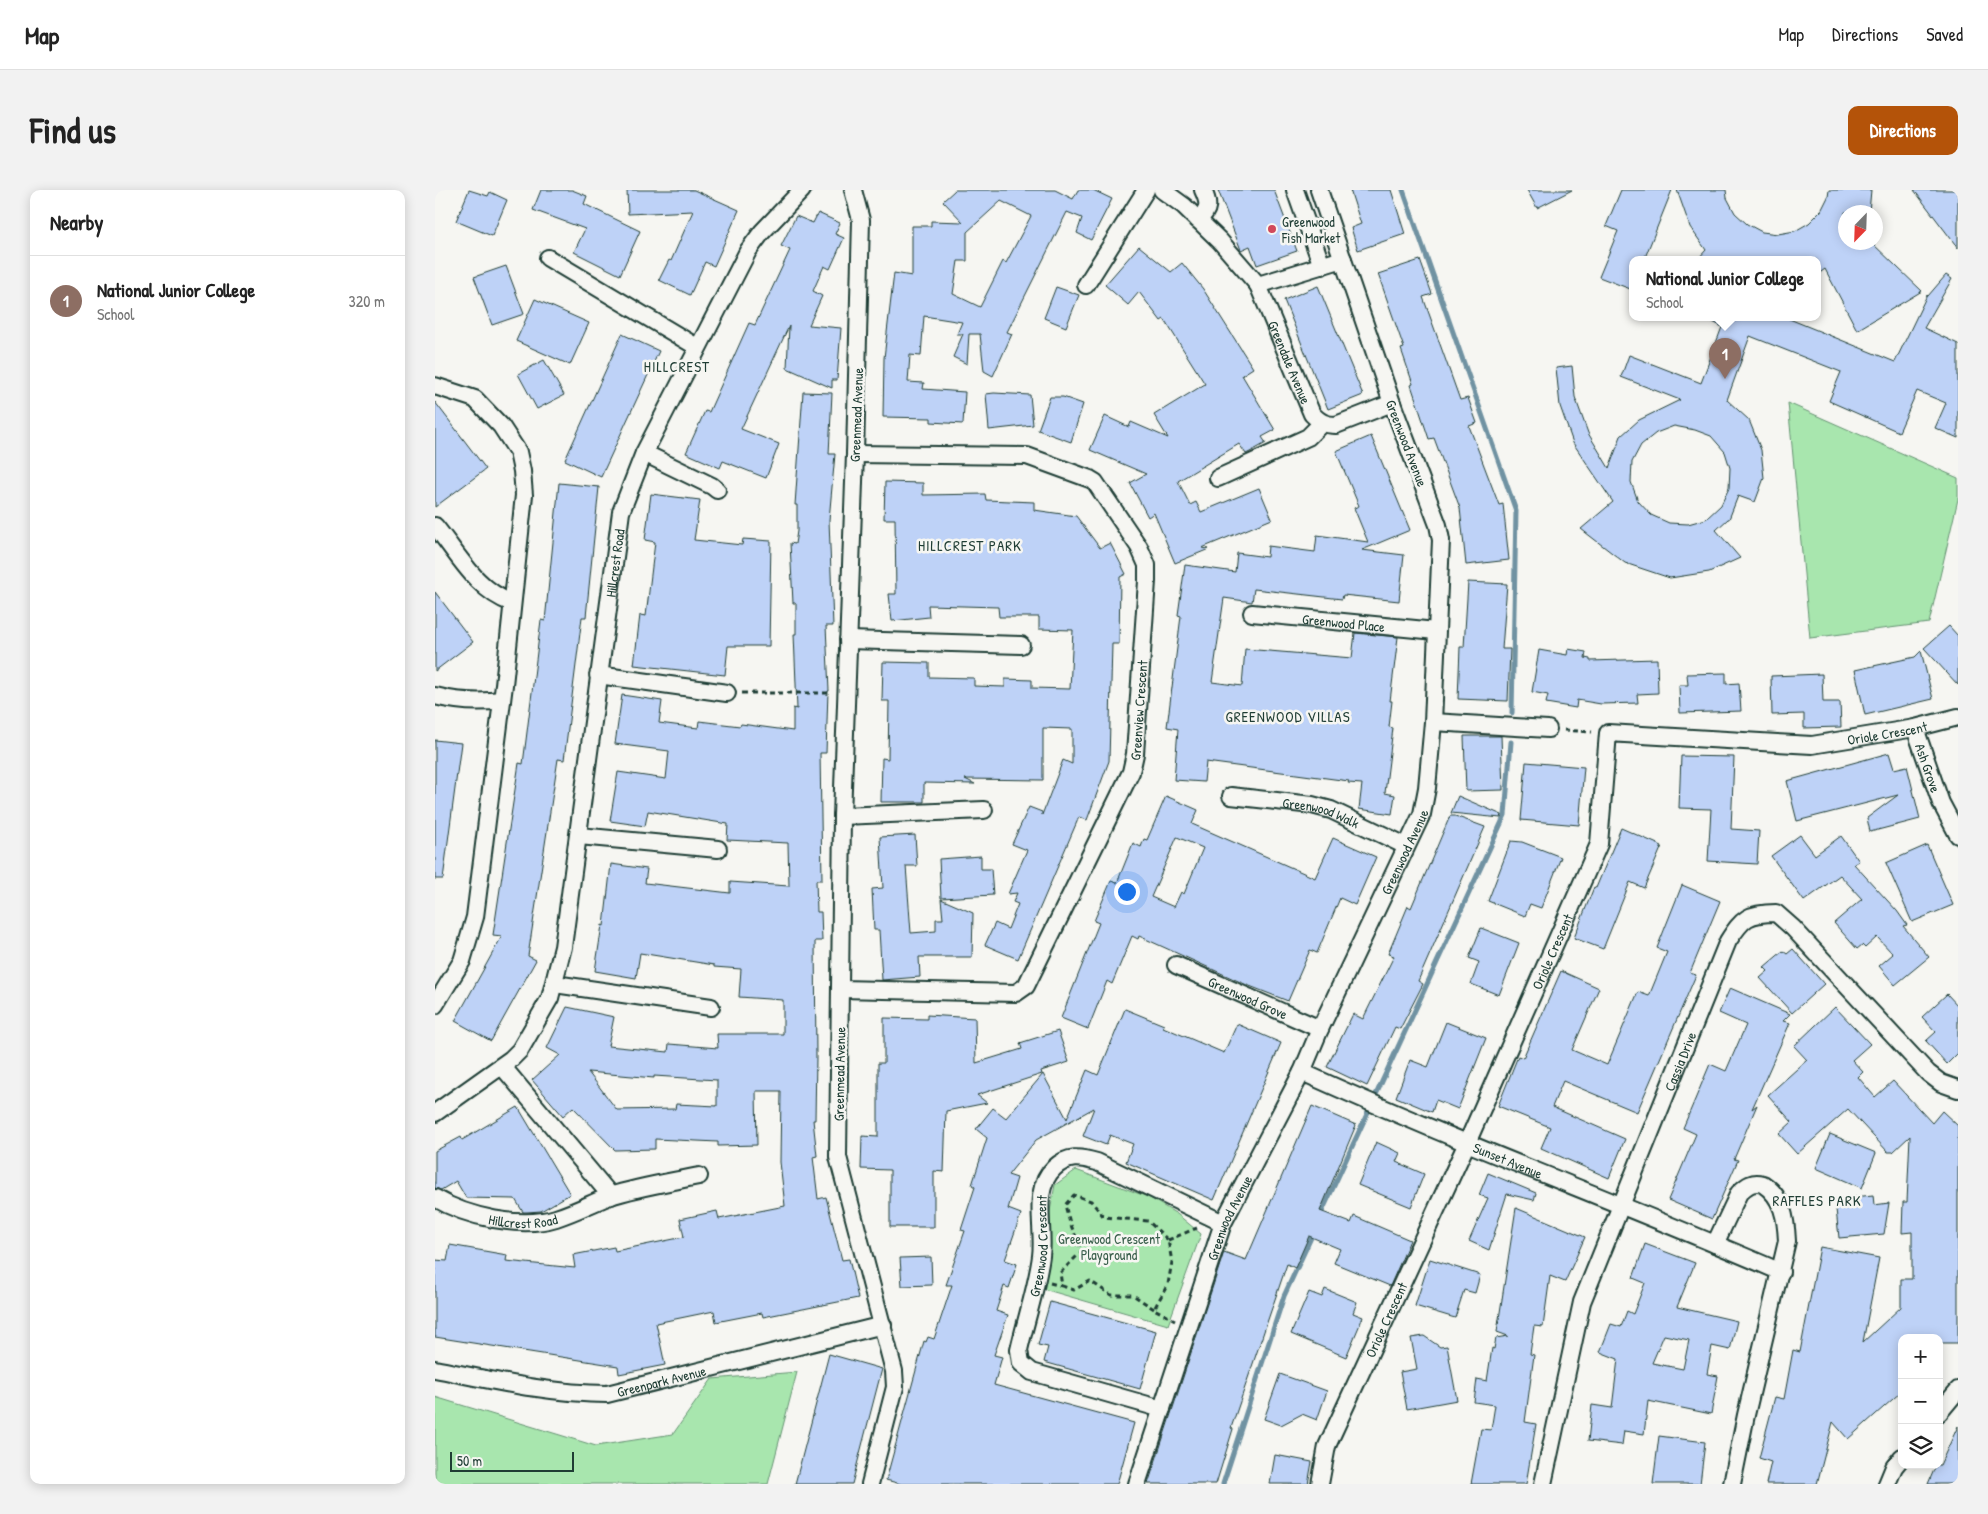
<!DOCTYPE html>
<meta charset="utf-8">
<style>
:root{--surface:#fff;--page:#f2f2f2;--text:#222;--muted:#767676;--line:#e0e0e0;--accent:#b45309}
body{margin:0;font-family:"Patrick Hand",sans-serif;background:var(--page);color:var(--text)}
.controls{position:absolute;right:15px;bottom:15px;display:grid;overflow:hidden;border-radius:10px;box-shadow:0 2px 12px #0003}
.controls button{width:45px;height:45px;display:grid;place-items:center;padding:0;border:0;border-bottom:1px solid var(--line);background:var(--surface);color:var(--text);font:25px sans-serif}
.compass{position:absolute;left:1403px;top:15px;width:45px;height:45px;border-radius:50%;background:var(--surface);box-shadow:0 2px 12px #0003;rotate:203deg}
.scale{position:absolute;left:15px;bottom:12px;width:124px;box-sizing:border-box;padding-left:5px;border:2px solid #1f3d34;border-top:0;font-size:14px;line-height:18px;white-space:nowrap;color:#1f3d34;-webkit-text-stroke:4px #f6f6f2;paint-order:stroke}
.you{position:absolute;left:691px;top:701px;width:18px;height:18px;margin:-12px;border:4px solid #fff;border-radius:50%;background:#1a73e8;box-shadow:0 0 0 8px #1a73e833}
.badge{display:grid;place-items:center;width:32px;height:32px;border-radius:50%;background:var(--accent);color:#fff;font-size:16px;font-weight:700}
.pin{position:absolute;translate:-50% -41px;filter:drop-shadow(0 1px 2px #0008)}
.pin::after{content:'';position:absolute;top:26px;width:18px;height:15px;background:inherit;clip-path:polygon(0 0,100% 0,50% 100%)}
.popup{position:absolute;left:1194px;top:66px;width:192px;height:65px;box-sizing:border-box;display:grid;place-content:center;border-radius:10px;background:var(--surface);filter:drop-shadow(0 1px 4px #0005);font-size:16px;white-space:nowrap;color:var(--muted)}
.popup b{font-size:19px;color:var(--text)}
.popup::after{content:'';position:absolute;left:50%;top:100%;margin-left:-10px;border:10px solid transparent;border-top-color:var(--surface)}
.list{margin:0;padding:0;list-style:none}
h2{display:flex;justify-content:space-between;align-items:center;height:65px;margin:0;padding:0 20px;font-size:21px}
h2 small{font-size:16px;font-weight:400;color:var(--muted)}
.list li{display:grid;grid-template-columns:32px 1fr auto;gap:15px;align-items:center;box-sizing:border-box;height:90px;padding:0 20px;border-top:1px solid var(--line)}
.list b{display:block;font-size:19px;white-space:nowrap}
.list p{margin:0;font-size:16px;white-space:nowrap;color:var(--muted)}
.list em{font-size:16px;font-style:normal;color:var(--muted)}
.icon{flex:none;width:28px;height:28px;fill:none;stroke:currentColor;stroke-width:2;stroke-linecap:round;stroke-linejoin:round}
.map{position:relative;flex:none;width:1523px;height:1294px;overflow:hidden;border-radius:10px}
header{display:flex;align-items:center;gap:30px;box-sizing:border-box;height:70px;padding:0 25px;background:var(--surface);border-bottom:1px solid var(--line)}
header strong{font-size:24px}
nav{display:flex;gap:28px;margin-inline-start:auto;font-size:18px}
.intro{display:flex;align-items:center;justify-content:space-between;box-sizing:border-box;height:120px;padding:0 30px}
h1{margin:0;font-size:35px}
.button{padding:12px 22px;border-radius:10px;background:var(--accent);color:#fff;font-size:18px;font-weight:700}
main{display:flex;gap:30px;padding:0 30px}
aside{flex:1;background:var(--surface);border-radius:10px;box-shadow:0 2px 12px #0003}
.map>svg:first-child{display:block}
</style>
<header>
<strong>Map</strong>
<nav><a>Map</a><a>Directions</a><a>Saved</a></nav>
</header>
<div class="intro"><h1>Find us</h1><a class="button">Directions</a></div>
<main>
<aside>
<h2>Nearby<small></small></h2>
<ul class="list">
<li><span class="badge" style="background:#8d6e63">1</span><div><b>National Junior College</b><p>School</p></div><em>320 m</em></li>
</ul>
</aside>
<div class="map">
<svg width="1523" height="1294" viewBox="0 0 1523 1294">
<rect width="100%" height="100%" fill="#f6f6f2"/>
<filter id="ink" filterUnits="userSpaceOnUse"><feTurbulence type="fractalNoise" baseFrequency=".02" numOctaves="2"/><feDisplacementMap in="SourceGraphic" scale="10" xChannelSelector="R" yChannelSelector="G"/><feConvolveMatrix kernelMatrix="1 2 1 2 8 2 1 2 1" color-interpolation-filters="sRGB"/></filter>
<g filter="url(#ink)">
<path fill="#a8e6ae" stroke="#649271" d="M1353 213 1523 288V309L1494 433 1375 448Z
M641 980 713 1007 742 1024 766 1044 733 1135 605 1098 615 1046V1021L620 995Z
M362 1182 333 1294H0V1207L161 1256 238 1244 277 1189Z"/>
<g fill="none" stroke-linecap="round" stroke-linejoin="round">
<path stroke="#6f92a2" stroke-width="5" d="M968 0 1081 321 1077 523
M885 1026 1070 625 1076 552
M788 1294 849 1106 879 1041"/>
</g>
<path fill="#bed2f7" stroke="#1f3d34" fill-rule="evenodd" d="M34 0 53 6 55 2 72 10 57 46 21 31Z
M106 0H137L152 6 149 14 205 41 185 85 139 62 150 39 98 20Z
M192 0H259L304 20 279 76 270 72 255 105 224 90 234 70 236 71 258 21 193 24Z
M520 0H620L638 9 643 0H658L677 9 656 50 642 43 647 28 632 22 572 142 577 144 558 186 549 181 545 144H534L532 174 518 167 528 144H522L527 132 489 126 486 166 475 165 473 192 489 193 488 199 530 202 528 234 496 232V228L448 227 449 168 459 83 477 86V36H496V31L528 32 508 11ZM566 11 596 26 571 73 568 71 545 117 518 104 523 71H532V42Z
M783 0H839L862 61 822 75 815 56 806 60Z
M915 0H956L970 44 923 60 916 38 926 34Z
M1092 0H1137L1102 18Z
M1186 0H1237L1209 70H1198V100L1164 87 1183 41 1171 36Z
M1242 0H1291L1292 8 1300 23 1312 34 1327 42 1343 44 1360 41 1374 33 1386 21 1393 7 1394 0H1436L1434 22H1410V52H1436L1487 101 1422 140 1390 79 1382 85V70H1262L1271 60 1255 37Z
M1479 0H1523V58Z
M383 23 405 33 400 44 409 48 395 79 389 76 378 101 387 106 374 135 406 138 402 190H397V198L352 178 354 136 306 239 344 254 331 288 288 271 285 278 251 263 270 221 274 222 314 133 320 135 355 60 346 56 361 26 378 33Z
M704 56 736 82 747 73 768 99 818 178 807 185 840 240 827 247 831 253 815 262 811 264 804 254 743 291 755 315 761 312 766 322 824 298 837 329 767 358 774 359 740 373 719 323 713 327 695 293 711 284 655 260 670 226 694 237 696 232 733 248 719 225 770 194 729 129 726 131 704 102 693 115 670 95Z
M985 70 997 104 988 107 1025 210 1033 208 1042 233 1034 236 1064 315 1068 314 1074 370 1031 375 1025 318 999 248 994 249 976 195 978 194 966 159 969 158 943 84Z
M71 76 89 124 57 135 39 87Z
M1511 85 1517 89 1489 138 1523 154V248L1500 238 1511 213 1482 201 1464 242 1394 211 1406 182 1315 146 1292 210 1314 230 1326 260 1329 288 1320 312 1303 306 1294 329H1293L1281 340 1305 368 1274 382 1235 388 1190 373 1146 339 1178 312 1138 253 1125 216 1121 178 1137 176 1140 207 1153 243 1174 278 1186 246 1204 230 1245 210 1186 187 1194 165 1266 193 1287 137 1271 128H1352L1460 172 1492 105 1493 106ZM1239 236 1260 240 1276 246 1290 262 1295 278 1294 298 1286 315 1271 329 1253 334 1234 333 1216 325 1203 311 1196 292 1197 272 1206 255 1221 243Z
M883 96 928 205 893 219 849 110Z
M621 97 644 105 631 137 609 128Z
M100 109 154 133 135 175 81 151Z
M187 144 224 161 166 287 130 270Z
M109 170 129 205 102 219 83 184Z
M368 202 397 203 394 264H400L394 330 398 436H391L394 501H393L391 563H385L387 690H381L382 722H386L387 751H380L381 867 380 930H378L382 966 378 967 383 1009 391 1007 407 1070 414 1069 423 1108 328 1127 327 1123 281 1132 279 1121 221 1133 230 1175 184 1184 183 1176 0 1147V1070L12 1071 15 1055 72 1065 71 1071 140 1078 138 1065 179 1057 180 1061 249 1047 245 1029 282 1021 284 1029 350 1016 345 972 346 901H321L322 955 283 956V952L220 949V959L180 960 138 917 128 926 97 890 125 865 112 858 132 817 179 827 173 856 233 862 234 854 283 858 282 844H348V810L304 807 306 779 279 777V775L205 763 201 788 160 781 167 735 169 736 176 674 212 679 210 693 295 703V692L354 696 353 653 292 650 293 634 213 621 210 636 175 631 183 582 231 589 234 561 180 554 187 505 227 511 224 533 263 538 264 531 305 536 306 534 358 541V518L362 519 359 444H361V413H358L355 353 360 354 362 341V315H360ZM153 882 219 888V886L282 890V916L241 914 240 919 182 920Z
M559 203 595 205 598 235 554 240 551 204Z
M615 207H628L648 214 636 252 603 240Z
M0 212 51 279 0 317Z
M936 246 975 340 927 360 969 365 964 411 908 405 907 409 819 399 817 412 789 408 777 492 807 496 810 459 917 468 920 443 963 447 955 511H957L954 537 958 538 950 603 960 605 957 624 924 619 927 594 913 593 914 591 771 572 769 592 739 590 743 539 732 537 746 426 743 425 750 375 800 382 802 363 832 367 833 356 880 362 882 345 933 352 919 318 924 316 901 261Z
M450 292 488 293V305L550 304 551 310 599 312V320L641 326 665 358 675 353 691 384 685 387 684 454H677L674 571 652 630 644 627 583 769 550 755 560 733 573 739 583 714 578 712 582 703 573 704 592 660 577 654 594 617 607 622V625L628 570 637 574V539L608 538V590L530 589 540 594 489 593V612H446L447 568 453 569 454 511H447L448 472 494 473V487L539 488V496L570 497V489L597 490V498L635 499 638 440 604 439V427H564L563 417 493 415 494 427 457 431 454 404H461L460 329H449Z
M124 293 164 297 151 427H147L129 570 123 569 93 766 101 770 56 851 20 831 67 746 58 745 84 573 88 574 106 430 110 431Z
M216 304 265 310 259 350 307 355 308 349 336 351 334 456H293L290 485 199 475 205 425 211 426 220 352 210 350Z
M1033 392 1072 394 1067 459H1075L1073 511 1023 509 1025 457H1029Z
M0 402 38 452 0 481Z
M1514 436 1523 446V495L1489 458Z
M1133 459 1151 462 1150 468 1155 469V471L1222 469 1223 503 1202 504 1203 513 1166 514 1142 510 1141 518 1111 513 1113 505 1097 502 1104 460 1132 465Z
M1486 461 1498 509 1430 525 1420 480 1480 467Z
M1291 483V494L1304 493 1306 521 1245 523 1244 495H1253L1252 484Z
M1387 484 1388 512H1405L1406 537 1369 538V524L1337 525 1336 486Z
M1029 546H1066L1068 600 1031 601Z
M0 550 26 553 8 689H0Z
M1454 563 1459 579 1472 576 1485 629 1435 642 1432 628 1463 605 1362 631 1352 591Z
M1246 566 1299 567 1296 639 1324 641 1322 674 1273 671 1276 619 1244 618Z
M1091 572 1149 577 1144 635 1086 630Z
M731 606 763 620 757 634 880 688 898 648 941 667 920 715 905 708 882 763 875 760 853 811 812 795 704 746 703 749 697 746 677 794 672 791 653 839 626 828 664 733 659 731 676 691 682 693 698 653 706 657 709 649 712 650ZM742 647 768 658 749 704 746 702 739 717 716 707Z
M1023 606 1067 625 1066 628 1016 623Z
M1015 626H1020L1050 637 983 791 988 794 965 839 960 837 932 896 892 877 918 824 928 829 959 766 953 764 973 716 976 718Z
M1186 638 1227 656 1209 698 1195 692 1168 759 1139 748 1159 697 1161 698Z
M480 645 482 676H471L476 743 501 741V729H508L506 709 538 723 537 767H484L485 787 447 790 444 740H439L437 699 448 698 445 647Z
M1365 645 1380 665 1406 646 1424 671 1419 674 1462 721 1472 735 1468 736 1494 767 1460 795 1444 776 1458 764 1442 747 1430 758 1427 755 1422 759 1399 733 1427 709 1405 685 1369 711 1336 666Z
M1076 651 1087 652 1126 667 1106 718 1095 714 1090 726 1053 711Z
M1492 655 1518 715 1477 732 1451 673Z
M546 666V679H556L558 705 506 708 504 669Z
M1247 695 1285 711 1255 783 1261 785 1202 922 1128 891 1117 917 1190 949 1174 988 1106 958 1115 937 1063 916 1083 866 1088 868 1126 781 1164 798 1137 860 1172 875 1203 802 1214 806 1232 762 1222 758Z
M1046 738 1084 753 1064 805 1036 794 1044 772 1034 768Z
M1358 759 1389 794 1357 823 1325 788 1333 781 1329 777 1348 761 1352 764Z
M1295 798 1355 824 1348 831 1355 833 1317 919 1322 915 1299 969 1303 970 1277 1029 1233 1010 1261 944 1248 938 1275 874 1291 881 1311 835 1284 823Z
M1512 804 1523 816V863L1512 874 1491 851 1501 842 1487 827Z
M1400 817 1435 854 1417 870 1428 882 1423 887 1440 907 1458 891 1497 933 1507 921 1523 936V1153H1504V1148H1467V1201L1413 1249 1398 1232 1382 1294H1331L1336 1272 1324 1268 1340 1207 1349 1209 1358 1160 1365 1162 1385 1057 1444 1068 1428 1152 1466 1117V1089H1477V1042L1467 1043 1468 1012H1472L1475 946 1458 962H1453L1413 919 1362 964 1344 944 1357 932 1333 905 1372 870 1359 856Z
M690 819 729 835 728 837 789 863 802 834 846 853 779 1010 691 972 698 954 675 945 671 955 648 946 659 918 601 950 573 985 582 988 573 1019 586 1024 570 1070 582 1074 574 1098 569 1096 561 1121 573 1125 559 1165 567 1167 559 1195 699 1233 682 1294H466L451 1290 489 1151 491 1152 493 1147 499 1149 517 1095H511L530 1041 526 1040 540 997 537 995 552 948 541 939 558 918 571 928 608 884 632 929 652 880 663 885Z
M492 825 540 828 541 873 587 859 585 853 623 841 634 872 606 881 607 884 542 905 552 913 511 921 509 982 499 981V1037H455V980L426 979 427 946 443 947V873H449V828L492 829Z
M1011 832 1051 848 1023 919 1001 910 997 922 961 907 975 870 993 877Z
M877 916 921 935 885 1021 916 1033 919 1026 975 1050 966 1071 955 1096 899 1073 905 1059 874 1046 860 1078 852 1074 796 1238 798 1239 781 1294H713L789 1062 811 1070Z
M83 917 135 1004 106 1021 92 1022H88L80 1009 31 1008 21 991 6 1000 0 998V961L26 947 27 950Z
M1395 944 1441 963 1427 998 1381 978Z
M941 952 965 963 961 972 989 984 976 1017 923 995Z
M1053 983 1101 1003 1099 1010 1072 1004 1054 1060 1034 1051 1053 1008 1044 1005Z
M1438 1005 1439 1015 1454 1013 1449 1044 1404 1048 1400 1009Z
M1081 1018 1150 1047 1130 1092 1115 1086 1108 1137 1099 1136 1095 1164 1099 1165 1090 1232 1101 1234 1091 1294H1036L1046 1239 1056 1240 1060 1215 1039 1212 1042 1189 1052 1191 1057 1158 1059 1159 1061 1148 1073 1146 1062 1142Z
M1210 1054 1260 1073 1242 1117 1302 1131 1295 1160 1277 1156 1272 1184 1283 1186 1276 1224 1213 1211 1209 1244 1189 1241 1187 1255 1153 1251 1157 1215 1177 1218 1183 1169 1165 1162 1176 1134 1186 1137 1192 1121 1198 1124 1210 1093 1198 1088ZM1229 1145 1254 1150 1248 1179 1217 1173Z
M496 1067 497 1095 467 1096 465 1068Z
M995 1069 1045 1085 1040 1103 1029 1100 1020 1128 980 1116Z
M890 1099 922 1112 918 1123 928 1127 911 1167 856 1144 874 1102 887 1107Z
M615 1112 721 1141 705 1199 609 1172 613 1157 603 1155Z
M989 1146 1005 1157 1012 1156 1022 1210 972 1219 965 1182 982 1179 976 1148Z
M394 1164 447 1179 443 1194 417 1294H360Z
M845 1184 892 1201 882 1230 867 1224 846 1235 829 1229Z
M1523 1236V1294H1493L1501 1275H1505Z
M1224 1246 1270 1252 1265 1294H1218Z
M840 1265 877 1272 873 1294H835Z"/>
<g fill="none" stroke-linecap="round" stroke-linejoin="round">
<defs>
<g id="minor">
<path d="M418 0 426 30 420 264 407 626 403 967 459 1181 460 1197 435 1294"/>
<path id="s1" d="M727 0 749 16 785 51 823 95 877 224C885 232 890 235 901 235L957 213"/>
<path d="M860 0 887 76"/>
<path d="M763 30C775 20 774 13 768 0"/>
<path d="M113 68 262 157"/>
<path d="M651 95 711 0"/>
<path d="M823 95 908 69"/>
<path d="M0 196 40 209 66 236 83 262 87 281 89 305 69 495 40 727 27 771 0 815"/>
<path d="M209 263 277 296 282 300"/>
<path d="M783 288 873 247 887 233"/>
<path d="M0 336C23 364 41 400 77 413"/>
<path id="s2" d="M817 423 1001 441"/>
<path d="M413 450 586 455"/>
<path d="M163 485 292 503"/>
<path d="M0 506C23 512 43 513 67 510"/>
<path d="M998 532 1113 539"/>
<path id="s3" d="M1480 538 1506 613 1523 645"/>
<path id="s4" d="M796 606 877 615 896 620 971 656"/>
<path d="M407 626 549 620"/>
<path d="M144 646 283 659"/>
<path id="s5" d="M741 775 885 839"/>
<path d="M120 794 276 817"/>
<path id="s6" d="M405 799 581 803 591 796 696 582 700 564 712 391V375L704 357 660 292 655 289 592 266 420 264"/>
<path d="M67 876 176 1006"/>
<path id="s7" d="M867 882C1025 954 1187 1013 1346 1082"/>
<path id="s8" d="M0 923 76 869 85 860 115 808 128 757 186 322 209 263 313 61 327 42 367 0"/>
<path id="s9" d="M0 1008C32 1027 86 1039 121 1028 140 1022 157 1013 175 1006 203 997 235 992 264 986"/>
<path d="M1280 1054 1304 1003C1312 995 1318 991 1328 994 1348 1007 1351 1029 1352 1051L1311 1225 1297 1294"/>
<path id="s10" d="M0 1179C56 1190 115 1204 172 1204L448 1135"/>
<path id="s11" d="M727 1219 597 1182 586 1173 584 1160C591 1129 602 1097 606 1066 610 1038 596 1000 619 978 633 965 645 967 662 972L788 1033"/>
<path d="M1504 1223 1523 1200"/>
<path id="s12" d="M702 1294 788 1033 867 882 885 839 987 624 992 598 998 532 1006 350 1003 335 957 213 884 0"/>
<path id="s13" d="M885 1294 892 1256 1032 953 1164 654 1173 543 1377 555 1480 538 1523 527"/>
<path id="s14" d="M1108 1294 1147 1112 1293 751C1308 728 1313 723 1341 723L1358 738 1493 883 1506 893 1523 899"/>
<path d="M1452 1294 1459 1277 1467 1267"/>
</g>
</defs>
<use href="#minor" stroke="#1f3d34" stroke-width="20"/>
<path stroke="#1f3d34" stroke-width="3" stroke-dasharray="5 4" stroke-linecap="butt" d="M307 503H396
M1129 540 1157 542
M733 1050 762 1038
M615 1093 627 1096
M719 1119 698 1105H676L655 1091 639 1100 627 1096 625 1083 647 1061 635 1033 630 1015 639 1005 656 1011 669 1027 713 1031 733 1050 737 1072 733 1094 719 1119 740 1130"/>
<use href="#minor" stroke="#f6f6f2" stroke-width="16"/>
</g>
</g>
<circle fill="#d1495b" stroke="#f6f6f2" stroke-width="2" cx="837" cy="39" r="5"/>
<g text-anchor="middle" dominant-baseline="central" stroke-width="5" stroke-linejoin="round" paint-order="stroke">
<g font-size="14" fill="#1f3d34" stroke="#f6f6f2" text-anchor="start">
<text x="847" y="31">Greenwood<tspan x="847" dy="16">Fish Market</tspan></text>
</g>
<g font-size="14" fill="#1f3d34" stroke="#f6f6f2">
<text stroke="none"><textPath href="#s1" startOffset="219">Greendale Avenue</textPath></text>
<text transform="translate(421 225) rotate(-88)">Greenmead Avenue</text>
<text transform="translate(972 253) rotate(69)">Greenwood Avenue</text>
<text stroke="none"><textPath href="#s8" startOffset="606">Hillcrest Road</textPath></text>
<text stroke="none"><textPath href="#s2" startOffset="92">Greenwood Place</textPath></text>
<text stroke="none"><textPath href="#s6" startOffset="489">Greenview Crescent</textPath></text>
<text stroke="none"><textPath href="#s13" startOffset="1091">Oriole Crescent</textPath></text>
<text stroke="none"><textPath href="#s3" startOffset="42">Ash Grove</textPath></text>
<text stroke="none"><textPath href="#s4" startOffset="92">Greenwood Walk</textPath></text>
<text stroke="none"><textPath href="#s12" startOffset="688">Greenwood Avenue</textPath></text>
<text stroke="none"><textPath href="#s13" startOffset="582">Oriole Crescent</textPath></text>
<text stroke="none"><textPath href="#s5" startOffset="79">Greenwood Grove</textPath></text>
<text stroke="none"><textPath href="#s14" startOffset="446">Cassia Drive</textPath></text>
<text transform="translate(404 884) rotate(-89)">Greenmead Avenue</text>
<text stroke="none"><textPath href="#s7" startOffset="224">Sunset Avenue</textPath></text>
<text stroke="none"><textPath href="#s9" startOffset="92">Hillcrest Road</textPath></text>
<text stroke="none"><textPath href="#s12" startOffset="282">Greenwood Avenue</textPath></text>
<text stroke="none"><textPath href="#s11" startOffset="269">Greenwood Crescent</textPath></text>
<text stroke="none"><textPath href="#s13" startOffset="178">Oriole Crescent</textPath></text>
<text stroke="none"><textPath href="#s10" startOffset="230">Greenpark Avenue</textPath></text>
</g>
<g font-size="14" fill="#3a5f4c" stroke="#f6f6f2">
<text x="674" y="1048">Greenwood Crescent<tspan x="674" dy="16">Playground</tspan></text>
</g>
<g font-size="15" letter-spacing="1" fill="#1f3d34" stroke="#f6f6f2">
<text x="242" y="176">HILLCREST</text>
<text x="535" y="355">HILLCREST PARK</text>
<text x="853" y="526">GREENWOOD VILLAS</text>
<text x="1382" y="1010">RAFFLES PARK</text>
</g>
</g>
</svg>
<div class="controls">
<button>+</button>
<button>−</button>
<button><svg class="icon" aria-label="layers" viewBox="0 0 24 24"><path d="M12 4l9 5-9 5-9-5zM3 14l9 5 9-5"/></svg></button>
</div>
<svg class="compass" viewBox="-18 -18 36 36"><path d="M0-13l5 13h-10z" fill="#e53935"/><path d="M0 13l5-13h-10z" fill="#767676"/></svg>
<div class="scale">50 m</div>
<div class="you"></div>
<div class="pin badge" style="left:1290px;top:189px;background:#8d6e63">1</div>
<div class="popup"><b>National Junior College</b>School</div>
</div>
</main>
